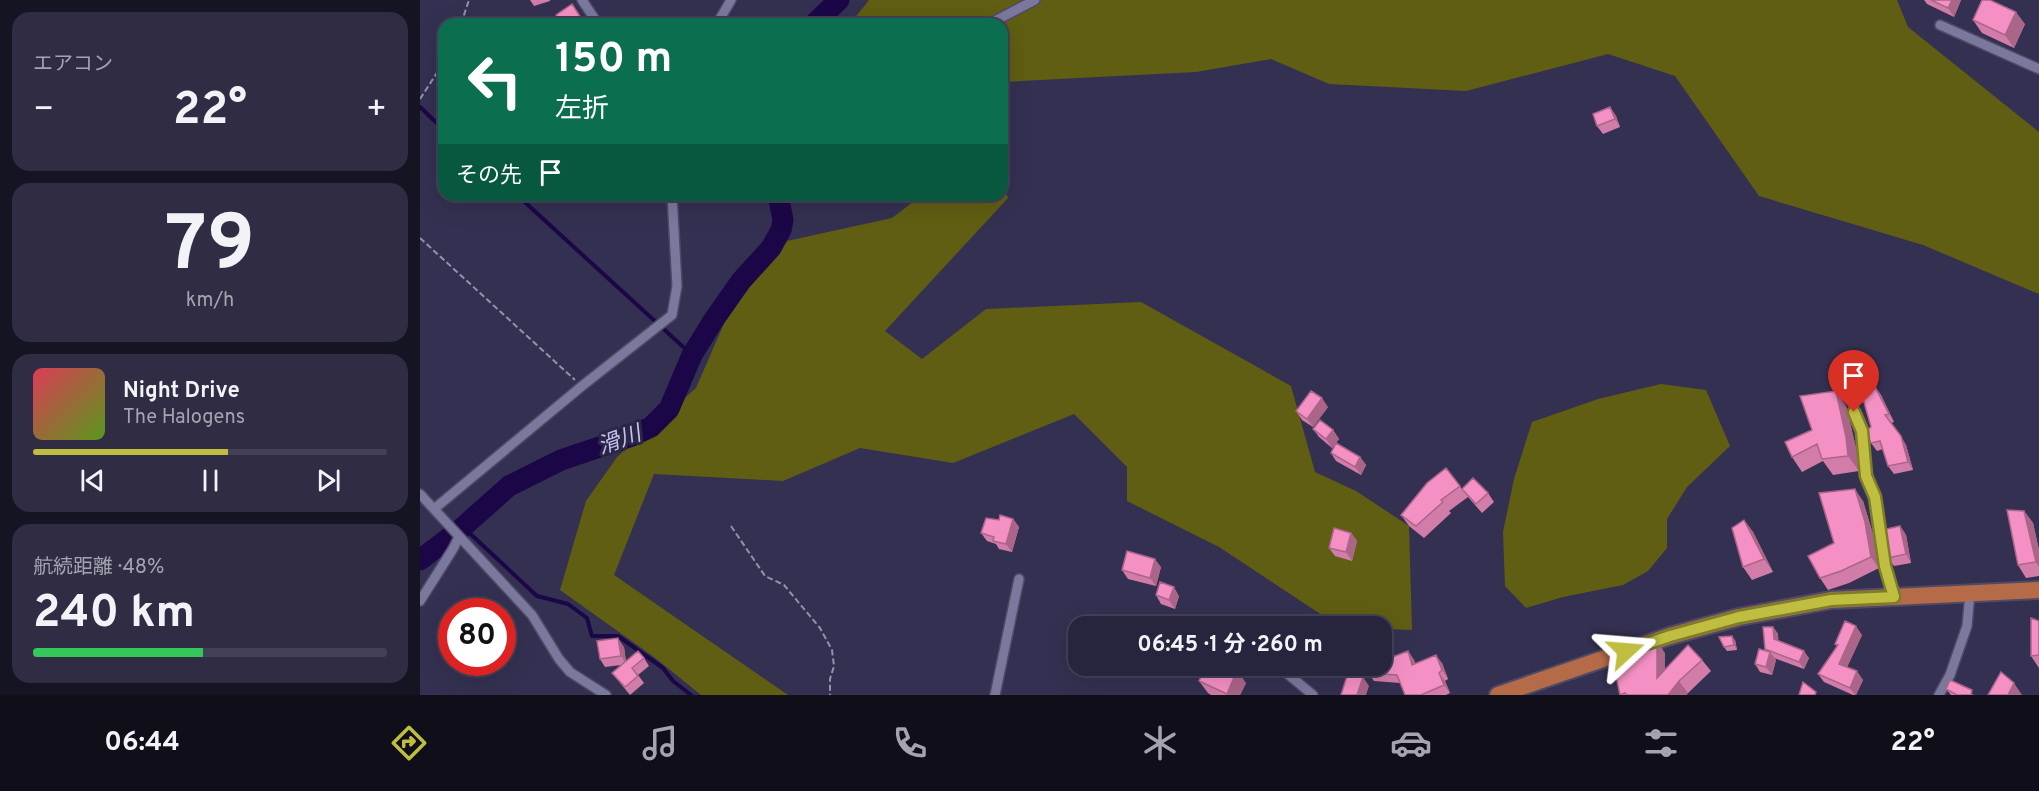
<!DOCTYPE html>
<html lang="ja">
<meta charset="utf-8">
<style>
body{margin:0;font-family:Overpass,"Noto Sans JP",sans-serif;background:#2f2c44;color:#f1f3f6;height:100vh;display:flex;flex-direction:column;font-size:22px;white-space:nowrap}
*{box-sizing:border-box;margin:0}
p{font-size:20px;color:#a4a4b0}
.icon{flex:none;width:33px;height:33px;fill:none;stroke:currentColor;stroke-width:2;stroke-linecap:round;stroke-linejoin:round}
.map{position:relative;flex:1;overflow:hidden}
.details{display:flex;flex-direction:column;gap:12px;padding:12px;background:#151422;width:420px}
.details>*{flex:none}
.guide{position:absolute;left:18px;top:18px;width:570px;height:183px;border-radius:18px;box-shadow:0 6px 24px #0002,0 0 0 2px #434157;background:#0b6e4f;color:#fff;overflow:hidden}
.speed{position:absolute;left:18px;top:598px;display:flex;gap:12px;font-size:30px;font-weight:700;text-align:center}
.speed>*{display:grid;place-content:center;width:78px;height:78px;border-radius:50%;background:#27243d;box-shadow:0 6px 24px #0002,0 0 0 2px #434157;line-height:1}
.speed .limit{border:9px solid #d22;background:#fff;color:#111}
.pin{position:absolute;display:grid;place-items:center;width:51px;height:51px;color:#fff;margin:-62px -26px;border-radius:50% 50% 50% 0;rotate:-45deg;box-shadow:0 0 6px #0007}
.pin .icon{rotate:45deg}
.me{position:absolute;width:66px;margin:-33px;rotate:71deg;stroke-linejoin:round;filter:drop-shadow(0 0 4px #0008)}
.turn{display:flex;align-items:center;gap:21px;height:126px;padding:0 18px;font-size:27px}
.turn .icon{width:78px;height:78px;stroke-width:2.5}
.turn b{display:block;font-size:42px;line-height:51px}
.then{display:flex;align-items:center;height:57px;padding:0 18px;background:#0003;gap:12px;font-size:22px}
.big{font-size:45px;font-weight:700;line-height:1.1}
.details .widget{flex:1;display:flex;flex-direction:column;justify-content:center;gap:9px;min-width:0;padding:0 21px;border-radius:18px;background:#2f2c44}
.details .dial{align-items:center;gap:0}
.dial b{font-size:78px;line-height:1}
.song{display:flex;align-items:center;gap:18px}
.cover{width:72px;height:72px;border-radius:9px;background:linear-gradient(135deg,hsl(350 70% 55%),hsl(90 70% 35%))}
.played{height:6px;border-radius:3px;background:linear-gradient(90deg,#c0be40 55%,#434157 55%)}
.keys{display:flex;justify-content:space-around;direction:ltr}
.heat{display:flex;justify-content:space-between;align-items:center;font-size:33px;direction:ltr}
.charge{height:9px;border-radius:4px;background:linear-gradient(90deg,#34c759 48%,#434157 0)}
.trip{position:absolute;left:648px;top:616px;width:324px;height:60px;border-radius:18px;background:#27243d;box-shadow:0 6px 24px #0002,0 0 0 2px #434157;font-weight:700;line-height:60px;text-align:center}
.menu{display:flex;height:96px;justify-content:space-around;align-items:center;background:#100e18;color:#a4a4b0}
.menu .icon{width:42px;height:42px}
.menu .current{color:#c0be40}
.menu b{font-size:27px;color:#f1f3f6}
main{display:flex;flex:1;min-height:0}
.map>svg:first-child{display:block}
.green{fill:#605e12}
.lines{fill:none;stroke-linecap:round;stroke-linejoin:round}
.stream{stroke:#1b0747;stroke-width:4}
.river{stroke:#1b0747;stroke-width:21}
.minor-casing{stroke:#4e4a65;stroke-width:12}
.trunk-casing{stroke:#4e4a65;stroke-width:20}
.path{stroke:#9491aa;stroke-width:2;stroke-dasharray:6 3;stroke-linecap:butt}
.minor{stroke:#7b789e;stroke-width:9}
.trunk{stroke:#b66b48;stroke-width:16}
.wall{fill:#d27ca9}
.shaded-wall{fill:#ab6589}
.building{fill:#f490c4;stroke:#ab6589;stroke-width:1.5}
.route-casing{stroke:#7d7c2a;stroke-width:15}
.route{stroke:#c0be40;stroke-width:10}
.labels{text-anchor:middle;stroke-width:6;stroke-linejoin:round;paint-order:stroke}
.water-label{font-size:22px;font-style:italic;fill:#c5c2f1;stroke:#2a2645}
</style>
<main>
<section class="details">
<div class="widget"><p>エアコン</p>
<div class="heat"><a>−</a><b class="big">22°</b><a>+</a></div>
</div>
<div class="widget dial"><b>79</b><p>km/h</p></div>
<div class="widget">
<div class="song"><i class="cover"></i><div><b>Night Drive</b><p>The Halogens</p></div></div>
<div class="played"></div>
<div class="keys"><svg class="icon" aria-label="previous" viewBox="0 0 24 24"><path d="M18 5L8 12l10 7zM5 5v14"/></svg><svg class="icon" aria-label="pause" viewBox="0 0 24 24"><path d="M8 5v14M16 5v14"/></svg><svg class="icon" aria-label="next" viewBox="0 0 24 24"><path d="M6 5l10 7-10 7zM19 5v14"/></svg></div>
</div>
<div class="widget"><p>航続距離 · 48%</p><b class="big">240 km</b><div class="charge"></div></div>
</section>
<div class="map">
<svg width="1619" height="695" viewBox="0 0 1619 695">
<rect width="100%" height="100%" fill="#343051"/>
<path class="green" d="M449,0H1477L1488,27L1619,132V294L1503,245L1339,196L1255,76L1188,54L1046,91L909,84L851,59L776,72L582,82V24H430Z
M582,184L588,198L465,331L502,359L566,309L721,302L871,386L895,472L936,491L989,526L992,630L920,627L799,547L707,501V467L654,414L533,463L440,448L363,481L234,474L194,575L368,695H281L234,657L140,590L166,501L197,457L276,388L309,312L367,241L472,218L502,195H582Z
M1241,384L1286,390L1310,446L1267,487L1247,519V548L1228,571L1203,585L1143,597L1106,608L1085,586L1083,532L1094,479L1112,422L1178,399Z"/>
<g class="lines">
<path class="stream" d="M0,107L24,130
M97,195L272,355
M43,527L117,596L148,604L167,618L172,636H198L243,668L253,681L271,695"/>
<path class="river" d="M394,24L419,0
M0,560L43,527L89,486L141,460L212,436L231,427L249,409L272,355L293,321L321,281L351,248L361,230L363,220L358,195"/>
<defs>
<path id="minor" d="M162,0L178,24
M297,24L311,0
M569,24L615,0
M1520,25L1619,69
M1434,412L1442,431L1446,476L1455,497L1465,566L1474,597
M0,494L112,615L139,659L150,672L186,695
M14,509L162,386L252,315L257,286L252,195
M0,601L33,549L39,537
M858,666L893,695
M575,695L599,579
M1519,695L1530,675L1547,626L1550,593"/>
<path id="trunk" d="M1078,695L1250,636L1319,617L1411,600L1619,590"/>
</defs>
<use href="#minor" class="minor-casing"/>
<use href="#trunk" class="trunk-casing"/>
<path class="path" d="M41,24L49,0
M0,99L24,62
M0,238L155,380
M311,526L345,576L364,585L400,628L412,650L414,666L410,679V695"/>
<use href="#minor" class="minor"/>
<use href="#trunk" class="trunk"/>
</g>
<path class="wall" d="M110,0H130V1L114,6Z
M1504,0H1541L1534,17L1507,4Z
M1553,20L1605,24L1594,48L1562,33Z
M1190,107L1196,116L1200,127L1183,134L1177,126Z
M1433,358L1452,389L1455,387L1461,395L1474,422L1471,423L1486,445L1493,470L1474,474L1468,466L1463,449L1457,451L1451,443V427L1442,397L1434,399L1429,390Z
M1426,406L1437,452L1439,471L1413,475L1403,461L1382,472L1372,457L1392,430Z
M908,407L893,427L882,420L876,411Z
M893,429L913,430L919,439L912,448L899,437Z
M911,453L940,457L946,465L941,475L916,461Z
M1026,468L1042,489L1068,493L1074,502L1062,513L1048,497L1029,511L1031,513L1004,538L989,526L981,515Z
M1443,501L1453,534L1459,568L1429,583L1408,590L1400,578L1414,543Z
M1604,511L1613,523L1619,550V576L1606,578L1598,565Z
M593,519L599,527L592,552L579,549L576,544L567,541L561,533L579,520Z
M1324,520L1333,532L1353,572L1332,580L1323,567Z
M1480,526L1486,535L1491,563L1474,566L1465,554Z
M931,533L937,541L932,561L915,556L909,548Z
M741,567L736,586L708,579L702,570Z
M736,595L759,596L755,609L741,604Z
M964,618L969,626L973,641L962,644V627Z
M1619,621V668L1611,656Z
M1353,627L1358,634V641L1389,658L1384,669L1354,658L1356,660L1352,675L1340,672L1335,664L1346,651L1345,649Z
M1442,635L1427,667L1443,680L1436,695H1433L1404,682L1398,674L1417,647L1415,644Z
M1315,640L1317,650L1307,651L1304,647Z
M204,647L206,661L224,658L229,666L218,675L224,683L210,695L192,673L201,665L185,667L180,659Z
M988,651L994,660L995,663H1022L1028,679L1025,681L1030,693L1026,695H985L980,683L954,681L948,673L970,658Z
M1245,653V670L1282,660L1291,671L1266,695H1200Z
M819,666H837L832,676L822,671Z
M779,681L826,683L820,695H791L788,693Z
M1526,689L1555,695H1531Z"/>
<path class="shaded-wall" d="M1532,0H1541L1534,17L1528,8Z
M1596,12L1605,24L1594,48L1585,35Z
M1190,107L1196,116L1200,127L1195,119Z
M1433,358L1439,366L1457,398L1451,390Z
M1455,387L1461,395L1474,422L1469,414Z
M1416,391L1426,406L1437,452L1439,471L1428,456Z
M902,398L908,407L893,427L887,419Z
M913,430L919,439L912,448L906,439Z
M1481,436L1486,445L1493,470L1488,462Z
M940,457L946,465L941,475L935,467Z
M1435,489L1443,501L1453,534L1459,568L1451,557Z
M1604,511L1613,523L1619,550V567L1616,562Z
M593,519L599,527L592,552L586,544Z
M1324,520L1333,532L1353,572L1344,559Z
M1480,526L1486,535L1491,563L1486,554Z
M931,533L937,541L932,561L926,552Z
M735,559L741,567L736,586L730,578Z
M754,587L759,596L755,609L749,600Z
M964,618L969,626L973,641L967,633Z
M1436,626L1442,635L1425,672L1419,664Z
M1353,627L1358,634L1359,647L1354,639Z
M1312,636L1315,640L1317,650L1314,645Z
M198,638L204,647L206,664L201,656Z
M1237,641L1245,653V690L1237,678Z
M988,651L994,660L998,673L992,665Z
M1384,651L1389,658L1384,669L1379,662Z
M1350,652L1356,660L1352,675L1346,667Z
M1016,655L1022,663L1028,679L1022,670Z
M827,666H837L832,676L827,667Z
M817,670L826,683L820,695H808L807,694Z
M1437,671L1443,680L1436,695H1435L1430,688Z
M1019,673L1025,681L1030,693L1024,685Z
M943,677L949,686L946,695H937Z
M1259,681L1268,693L1266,695H1248Z
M1594,683L1602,695H1588Z"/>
<path class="building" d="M1511,0H1532L1528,8Z
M1562,0H1570L1596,12L1585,35L1553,20Z
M152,4L163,21L158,24H142L136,15Z
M1190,107L1195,119L1177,126L1173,114Z
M1433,358L1451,390L1455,387L1469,414L1465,415L1481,436L1488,462L1468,466L1460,441L1451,443L1445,431L1451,427L1440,388L1429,390L1417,360Z
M891,391L902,398L887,419L876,411Z
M1416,391L1426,437L1428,456L1402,459L1397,444L1372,457L1365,442L1392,430L1380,396Z
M900,420L913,430L906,439L893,429Z
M916,443L940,457L935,467L911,453Z
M1026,468L1040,486L1021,500L1023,502L996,526L981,515L1007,483Z
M1053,478L1068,493L1056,504L1042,489Z
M1435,489L1445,522L1451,557L1421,571L1400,578L1388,556L1414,543L1399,493Z
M1587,510L1604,511L1616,562L1598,565Z
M580,515L593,519L586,544L573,541L574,537L561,533L566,518L579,520Z
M1324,520L1344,559L1323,567L1312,528Z
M1480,526L1486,554L1468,558L1467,553L1465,554L1462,530Z
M914,528L931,533L926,552L909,548Z
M707,551L735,559L730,578L702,570Z
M740,582L754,587L749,600L736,595Z
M964,618L967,633L962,634V627H945L944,623Z
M1611,618L1619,621V655L1611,656Z
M1425,621L1436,626L1419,664L1437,671L1430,688L1398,674L1418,645L1415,644Z
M1343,627H1353L1354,639L1384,651L1379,662L1345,649Z
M1312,636L1314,645L1304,647L1299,637Z
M198,638L201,656L180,659L177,641Z
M1237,641V678L1268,645L1282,660L1259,681L1248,695H1207L1205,693L1200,695L1193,662Z
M1339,649L1350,652L1346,667L1335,664Z
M218,651L224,658L212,668L218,676L205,687L192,673Z
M988,651L992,665L1016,655L1022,670L1019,673L1024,685L1001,695H985L977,675L948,673L949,666H962V658H970Z
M786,666H808L817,670L807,694L779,681Z
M1581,672L1594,683L1588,695H1568Z
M928,673L943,677L937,695H921Z
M1530,680L1552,690L1551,695H1537L1526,689Z
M1383,682L1396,692L1395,695H1379Z"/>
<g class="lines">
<defs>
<path id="route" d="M1206,651L1250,636L1319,617L1411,600L1474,597L1465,566L1455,497L1446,476L1442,431L1434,412"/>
</defs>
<use href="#route" class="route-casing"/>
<use href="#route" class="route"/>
</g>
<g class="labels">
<g class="water-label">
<text transform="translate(199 439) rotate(-20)" y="8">滑川</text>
</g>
</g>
</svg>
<div class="speed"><div class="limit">80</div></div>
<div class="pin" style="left:1434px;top:412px;background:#d93025"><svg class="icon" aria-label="arrive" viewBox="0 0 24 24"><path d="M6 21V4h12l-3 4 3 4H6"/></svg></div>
<svg class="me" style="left:1206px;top:651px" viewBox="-20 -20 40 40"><path d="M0-17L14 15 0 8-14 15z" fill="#c0be40" stroke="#fff" stroke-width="4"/></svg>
<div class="trip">06:45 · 1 分 · 260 m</div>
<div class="guide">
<div class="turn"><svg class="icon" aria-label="left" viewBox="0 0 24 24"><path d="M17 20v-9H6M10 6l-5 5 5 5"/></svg><div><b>150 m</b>左折</div></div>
<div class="then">その先<svg class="icon" aria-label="arrive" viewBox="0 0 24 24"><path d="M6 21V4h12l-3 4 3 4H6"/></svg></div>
</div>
</div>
</main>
<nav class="menu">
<b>06:44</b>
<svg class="icon current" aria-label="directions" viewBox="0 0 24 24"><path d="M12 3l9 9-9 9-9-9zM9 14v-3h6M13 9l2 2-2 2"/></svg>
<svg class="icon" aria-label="music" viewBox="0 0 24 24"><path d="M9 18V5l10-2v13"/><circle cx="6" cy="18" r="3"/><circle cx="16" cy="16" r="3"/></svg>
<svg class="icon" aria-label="phone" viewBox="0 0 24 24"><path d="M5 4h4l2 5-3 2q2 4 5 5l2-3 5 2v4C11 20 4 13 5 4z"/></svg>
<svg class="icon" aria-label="climate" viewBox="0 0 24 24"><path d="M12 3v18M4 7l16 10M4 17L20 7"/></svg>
<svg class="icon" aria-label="car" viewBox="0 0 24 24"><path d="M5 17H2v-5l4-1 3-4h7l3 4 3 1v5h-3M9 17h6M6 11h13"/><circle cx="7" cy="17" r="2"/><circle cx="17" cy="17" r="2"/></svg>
<svg class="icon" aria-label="filters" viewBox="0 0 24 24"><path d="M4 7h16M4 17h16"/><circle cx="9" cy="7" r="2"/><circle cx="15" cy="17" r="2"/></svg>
<b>22°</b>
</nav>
